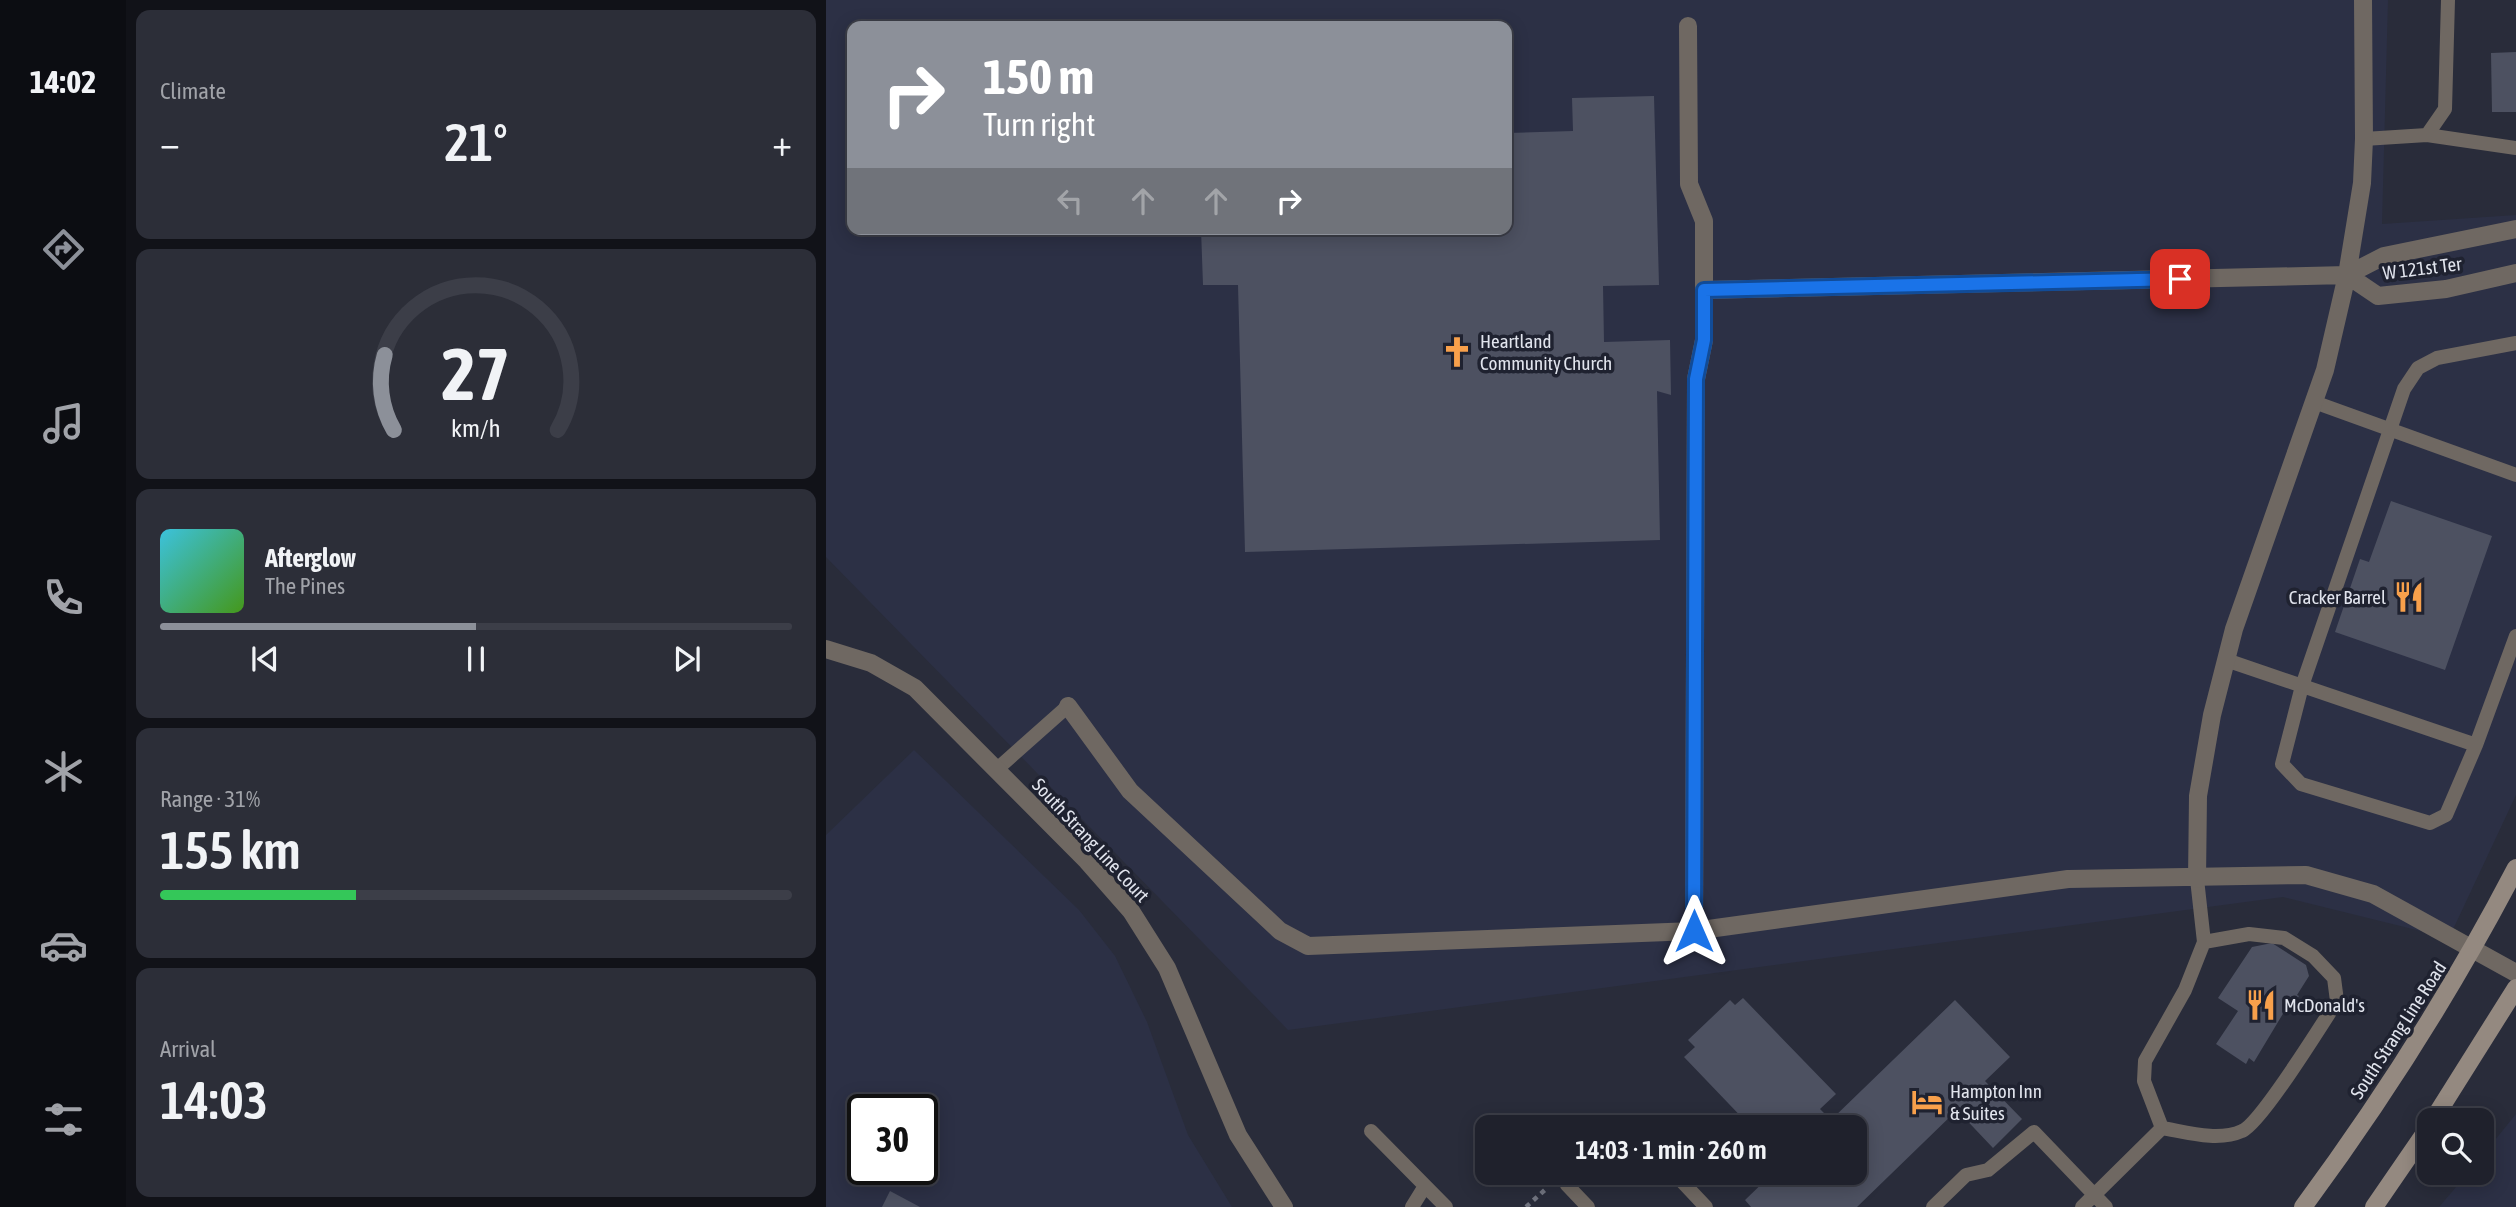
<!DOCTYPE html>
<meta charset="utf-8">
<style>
body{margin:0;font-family:"Asap Condensed",sans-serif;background:#2c2e38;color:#f1f3f6;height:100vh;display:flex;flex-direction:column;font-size:26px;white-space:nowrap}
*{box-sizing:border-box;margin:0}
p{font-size:23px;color:#a1a3a9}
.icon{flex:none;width:38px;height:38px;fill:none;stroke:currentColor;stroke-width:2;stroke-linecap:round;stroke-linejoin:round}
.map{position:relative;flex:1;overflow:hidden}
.panel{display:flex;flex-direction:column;gap:10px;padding:10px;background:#111218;width:700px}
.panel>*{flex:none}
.banner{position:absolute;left:21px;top:21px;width:665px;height:214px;border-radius:14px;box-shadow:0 4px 18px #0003,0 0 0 2px #3c3e48;background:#8c9099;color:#fff;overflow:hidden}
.tools{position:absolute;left:1591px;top:1108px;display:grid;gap:14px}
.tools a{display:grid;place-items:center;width:77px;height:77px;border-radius:14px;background:#1f212c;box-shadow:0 4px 18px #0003,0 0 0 2px #3c3e48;font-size:35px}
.speed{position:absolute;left:21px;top:1094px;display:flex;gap:14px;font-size:35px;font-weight:700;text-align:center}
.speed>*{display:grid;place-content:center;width:91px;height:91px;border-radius:50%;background:#1f212c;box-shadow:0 4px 18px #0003,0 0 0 2px #3c3e48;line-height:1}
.speed .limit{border:4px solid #111;border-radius:10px;background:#fff;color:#111}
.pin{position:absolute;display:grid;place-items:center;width:60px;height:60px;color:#fff;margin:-30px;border-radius:14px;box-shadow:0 4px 10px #0006}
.me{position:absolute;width:77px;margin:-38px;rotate:0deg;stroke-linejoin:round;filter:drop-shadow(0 0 5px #0008)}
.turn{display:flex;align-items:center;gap:24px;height:147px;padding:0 21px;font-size:32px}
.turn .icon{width:91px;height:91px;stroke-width:2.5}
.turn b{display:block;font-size:49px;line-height:60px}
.lanes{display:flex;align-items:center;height:66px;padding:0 21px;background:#0003;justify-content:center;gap:35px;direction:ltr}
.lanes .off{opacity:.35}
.big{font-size:52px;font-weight:600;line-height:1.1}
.panel .card{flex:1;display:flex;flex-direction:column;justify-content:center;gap:10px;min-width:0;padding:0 24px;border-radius:14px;background:#2c2e38}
.panel .dial{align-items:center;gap:0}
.dial svg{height:182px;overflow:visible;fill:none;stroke:#3c3e48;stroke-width:7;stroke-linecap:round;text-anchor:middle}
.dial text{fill:#f1f3f6;stroke:none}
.song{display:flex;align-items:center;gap:21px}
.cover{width:84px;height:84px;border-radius:10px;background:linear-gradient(135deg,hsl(190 70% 55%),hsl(100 70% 35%))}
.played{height:7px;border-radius:4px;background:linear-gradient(90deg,#8c9099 50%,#3c3e48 50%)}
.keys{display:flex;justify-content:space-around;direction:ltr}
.heat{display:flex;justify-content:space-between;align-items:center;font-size:38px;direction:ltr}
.charge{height:10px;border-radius:5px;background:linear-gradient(90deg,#34c759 31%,#3c3e48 0)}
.trip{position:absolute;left:649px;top:1115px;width:392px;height:70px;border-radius:14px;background:#1f212c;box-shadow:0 4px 18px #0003,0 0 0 2px #3c3e48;font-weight:600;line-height:70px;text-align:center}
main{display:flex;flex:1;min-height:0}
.tab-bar{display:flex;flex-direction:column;width:126px;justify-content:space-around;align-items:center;background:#0c0d12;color:#a1a3a9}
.tab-bar .icon{width:49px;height:49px}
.tab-bar .current{color:#8c9099}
.tab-bar b{font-size:32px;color:#f1f3f6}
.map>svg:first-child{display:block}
.built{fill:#2c3045;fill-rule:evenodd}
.building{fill:#4d5161}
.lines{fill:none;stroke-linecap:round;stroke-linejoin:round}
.path{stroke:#727581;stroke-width:4.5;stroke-dasharray:5 5;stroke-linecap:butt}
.lane{stroke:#6f6862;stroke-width:14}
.street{stroke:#6f6862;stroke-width:18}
.secondary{stroke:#948980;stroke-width:18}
.route-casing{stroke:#114b97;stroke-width:18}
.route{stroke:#1a73e8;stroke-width:12}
.labels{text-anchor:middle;stroke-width:7;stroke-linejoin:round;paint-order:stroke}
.street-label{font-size:19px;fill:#e1e4ed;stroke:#1f2230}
.poi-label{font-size:19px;fill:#e1e4ed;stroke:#1f2230;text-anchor:start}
</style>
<main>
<nav class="tab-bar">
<b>14:02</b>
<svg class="icon current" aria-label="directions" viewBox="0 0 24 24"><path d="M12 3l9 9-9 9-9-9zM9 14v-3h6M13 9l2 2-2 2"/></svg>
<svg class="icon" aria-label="music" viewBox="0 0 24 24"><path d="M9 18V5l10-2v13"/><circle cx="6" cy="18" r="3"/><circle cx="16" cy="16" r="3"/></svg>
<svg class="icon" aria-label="phone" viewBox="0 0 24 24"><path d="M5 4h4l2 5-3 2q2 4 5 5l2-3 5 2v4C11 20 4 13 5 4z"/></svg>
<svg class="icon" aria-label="climate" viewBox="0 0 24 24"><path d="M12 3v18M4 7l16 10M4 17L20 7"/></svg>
<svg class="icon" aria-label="car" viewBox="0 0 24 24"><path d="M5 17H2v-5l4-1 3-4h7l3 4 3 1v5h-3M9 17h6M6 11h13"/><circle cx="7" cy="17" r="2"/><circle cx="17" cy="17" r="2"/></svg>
<svg class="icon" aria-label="filters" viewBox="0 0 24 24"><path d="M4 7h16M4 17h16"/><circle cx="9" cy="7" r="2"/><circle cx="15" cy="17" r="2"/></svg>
</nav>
<section class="panel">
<div class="card"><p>Climate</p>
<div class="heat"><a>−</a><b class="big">21°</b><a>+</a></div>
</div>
<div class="card dial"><svg viewBox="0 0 100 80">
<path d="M14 69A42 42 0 1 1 86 69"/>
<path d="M14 69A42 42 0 0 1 10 36" stroke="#8c9099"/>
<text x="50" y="56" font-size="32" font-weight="700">27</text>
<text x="50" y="72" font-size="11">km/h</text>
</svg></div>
<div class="card">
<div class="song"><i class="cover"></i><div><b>Afterglow</b><p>The Pines</p></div></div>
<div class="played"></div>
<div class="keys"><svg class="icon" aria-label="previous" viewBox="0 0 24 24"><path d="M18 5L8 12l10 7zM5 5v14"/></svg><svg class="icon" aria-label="pause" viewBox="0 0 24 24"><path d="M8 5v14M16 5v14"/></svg><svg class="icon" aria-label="next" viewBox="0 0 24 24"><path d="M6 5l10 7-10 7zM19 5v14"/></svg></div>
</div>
<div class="card"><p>Range · 31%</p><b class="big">155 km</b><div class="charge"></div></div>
<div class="card"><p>Arrival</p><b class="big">14:03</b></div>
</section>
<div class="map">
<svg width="1690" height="1207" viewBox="0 0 1690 1207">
<rect width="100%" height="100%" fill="#292c3a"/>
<path class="built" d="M0,0H1562L1556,224L1690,215V795L1623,938L1457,897L462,1030L0,557ZM26,26H681V229H26Z
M88,750L253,910L289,956L321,1022L362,1135L406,1207H0V835ZM37,1110H96V1169H37Z
M1690,1114V1207H1613L1642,1173L1656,1172V1156Z"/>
<path class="building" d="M1690,52V112H1666L1665,53Z
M828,96L833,285L777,286L778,342L844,340L845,395L831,391L834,540L419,552L412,285H377L375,229H681V133L747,131L746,98Z
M1565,501L1666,536L1619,670L1509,632L1534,559L1543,562Z
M1446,943L1480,965L1483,976L1471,995L1473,996L1461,1014L1458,1012L1428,1062L1423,1058L1420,1064L1390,1044L1412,1011L1392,998L1426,947Z
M917,998L1010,1094L994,1109L1005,1120L1129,1000L1184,1057L1159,1081L1196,1119L1167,1148L1131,1110L1031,1207H925L919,1200L948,1172H1029V1127H925L858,1057L869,1047L862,1040L904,1000L909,1005Z
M64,1191L94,1207H56Z"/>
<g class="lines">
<path class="path" d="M700,1207L721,1188"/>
<path class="lane" d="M1601,135L1619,109L1622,0
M1538,139L1601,135L1690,148
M1690,343L1611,358L1592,368L1578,389L1476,686L1456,764L1475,784L1604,823L1620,815L1650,745L1690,636
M1488,402L1690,475
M1400,660L1650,745
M170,770L242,706
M801,1127H803
M1336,1128C1360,1132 1392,1142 1416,1131C1435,1123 1496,1024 1511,1001L1508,978L1487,956L1458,938L1423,934L1378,942
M1336,1128L1318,1081L1319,1061L1359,990L1378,942L1371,879
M545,1131L620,1207
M754,1172L741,1185L762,1207
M847,1172L880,1207
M586,1207L599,1186
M1107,1207L1140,1175L1162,1170L1208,1132L1280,1207
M1256,1207L1336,1128"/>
<path class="street" d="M862,26L863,184L878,221V340L870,379L868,931
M1521,275L1552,296L1620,289L1690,273
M878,290L1521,275L1558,256L1690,229
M0,649L45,663L89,688L261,861L305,911L341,968L412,1135L458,1207
M242,706L304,791L454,931L482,946L868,931L1242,879L1480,875L1547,894L1690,973
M1371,879L1372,796L1386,715L1408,629L1499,370L1521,275L1536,183L1538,139L1537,0"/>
<path class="secondary" d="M1607,1120L1690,988
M1477,1207C1557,1099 1628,987 1690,868
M1548,1207L1603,1127"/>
</g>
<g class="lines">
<defs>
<path id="route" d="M868,931L870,379L878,340V290L1354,279"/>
</defs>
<use href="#route" class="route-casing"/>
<use href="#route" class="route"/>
</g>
<defs>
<symbol id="church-bare" viewBox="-9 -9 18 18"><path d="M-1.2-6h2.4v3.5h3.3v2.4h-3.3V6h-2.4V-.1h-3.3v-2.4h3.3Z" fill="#f8a04b" stroke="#1f2230" stroke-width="2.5" paint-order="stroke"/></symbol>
<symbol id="restaurant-bare" viewBox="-9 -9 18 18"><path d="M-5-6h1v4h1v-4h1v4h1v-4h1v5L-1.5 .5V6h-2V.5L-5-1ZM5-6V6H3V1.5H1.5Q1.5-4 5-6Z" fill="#f8a04b" stroke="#1f2230" stroke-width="2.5" paint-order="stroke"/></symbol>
<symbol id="hotel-bare" viewBox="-9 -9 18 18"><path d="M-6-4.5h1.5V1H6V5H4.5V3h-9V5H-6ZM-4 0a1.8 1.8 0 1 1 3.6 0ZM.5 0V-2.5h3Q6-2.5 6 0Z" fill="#f8a04b" stroke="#1f2230" stroke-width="2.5" paint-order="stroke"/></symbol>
</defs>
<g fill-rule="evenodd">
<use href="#church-bare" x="609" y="330" width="44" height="44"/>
<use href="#restaurant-bare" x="1561" y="575" width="44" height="44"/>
<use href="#restaurant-bare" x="1413" y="983" width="44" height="44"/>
<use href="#hotel-bare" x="1079" y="1080" width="44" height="44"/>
</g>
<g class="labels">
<g class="street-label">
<text transform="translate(1596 268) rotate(-7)" y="7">W 121st Ter</text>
<text transform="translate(265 840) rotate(47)" y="7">South Strang Line Court</text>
<text transform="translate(1572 1030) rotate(-57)" y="7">South Strang Line Road</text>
</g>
<g class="poi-label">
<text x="654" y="348">Heartland<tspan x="654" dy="22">Community Church</tspan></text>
<text x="1560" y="604" text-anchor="end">Cracker Barrel</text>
<text x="1458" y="1012">McDonald's</text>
<text x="1124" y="1098">Hampton Inn<tspan x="1124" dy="22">&amp; Suites</tspan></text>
</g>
</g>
</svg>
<div class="tools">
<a><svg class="icon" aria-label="search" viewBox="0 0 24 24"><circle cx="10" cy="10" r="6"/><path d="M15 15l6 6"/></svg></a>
</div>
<div class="speed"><div class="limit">30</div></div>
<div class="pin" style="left:1354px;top:279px;background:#d93025"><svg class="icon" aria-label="arrive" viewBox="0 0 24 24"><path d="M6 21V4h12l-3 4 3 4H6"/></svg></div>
<svg class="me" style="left:868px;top:931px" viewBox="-20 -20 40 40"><path d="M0-17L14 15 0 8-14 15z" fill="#1a73e8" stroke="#fff" stroke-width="4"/></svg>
<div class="trip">14:03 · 1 min · 260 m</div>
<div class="banner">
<div class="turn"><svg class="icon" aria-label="right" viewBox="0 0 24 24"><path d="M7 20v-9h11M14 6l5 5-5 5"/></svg><div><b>150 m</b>Turn right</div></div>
<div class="lanes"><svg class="icon off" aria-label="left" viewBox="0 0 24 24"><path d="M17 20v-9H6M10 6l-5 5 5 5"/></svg><svg class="icon off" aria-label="ahead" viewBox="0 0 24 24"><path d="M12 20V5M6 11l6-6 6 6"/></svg><svg class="icon off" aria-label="ahead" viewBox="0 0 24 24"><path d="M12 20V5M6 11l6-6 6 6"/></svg><svg class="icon" aria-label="right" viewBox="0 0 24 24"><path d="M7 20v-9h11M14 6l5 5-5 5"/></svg></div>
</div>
</div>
</main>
